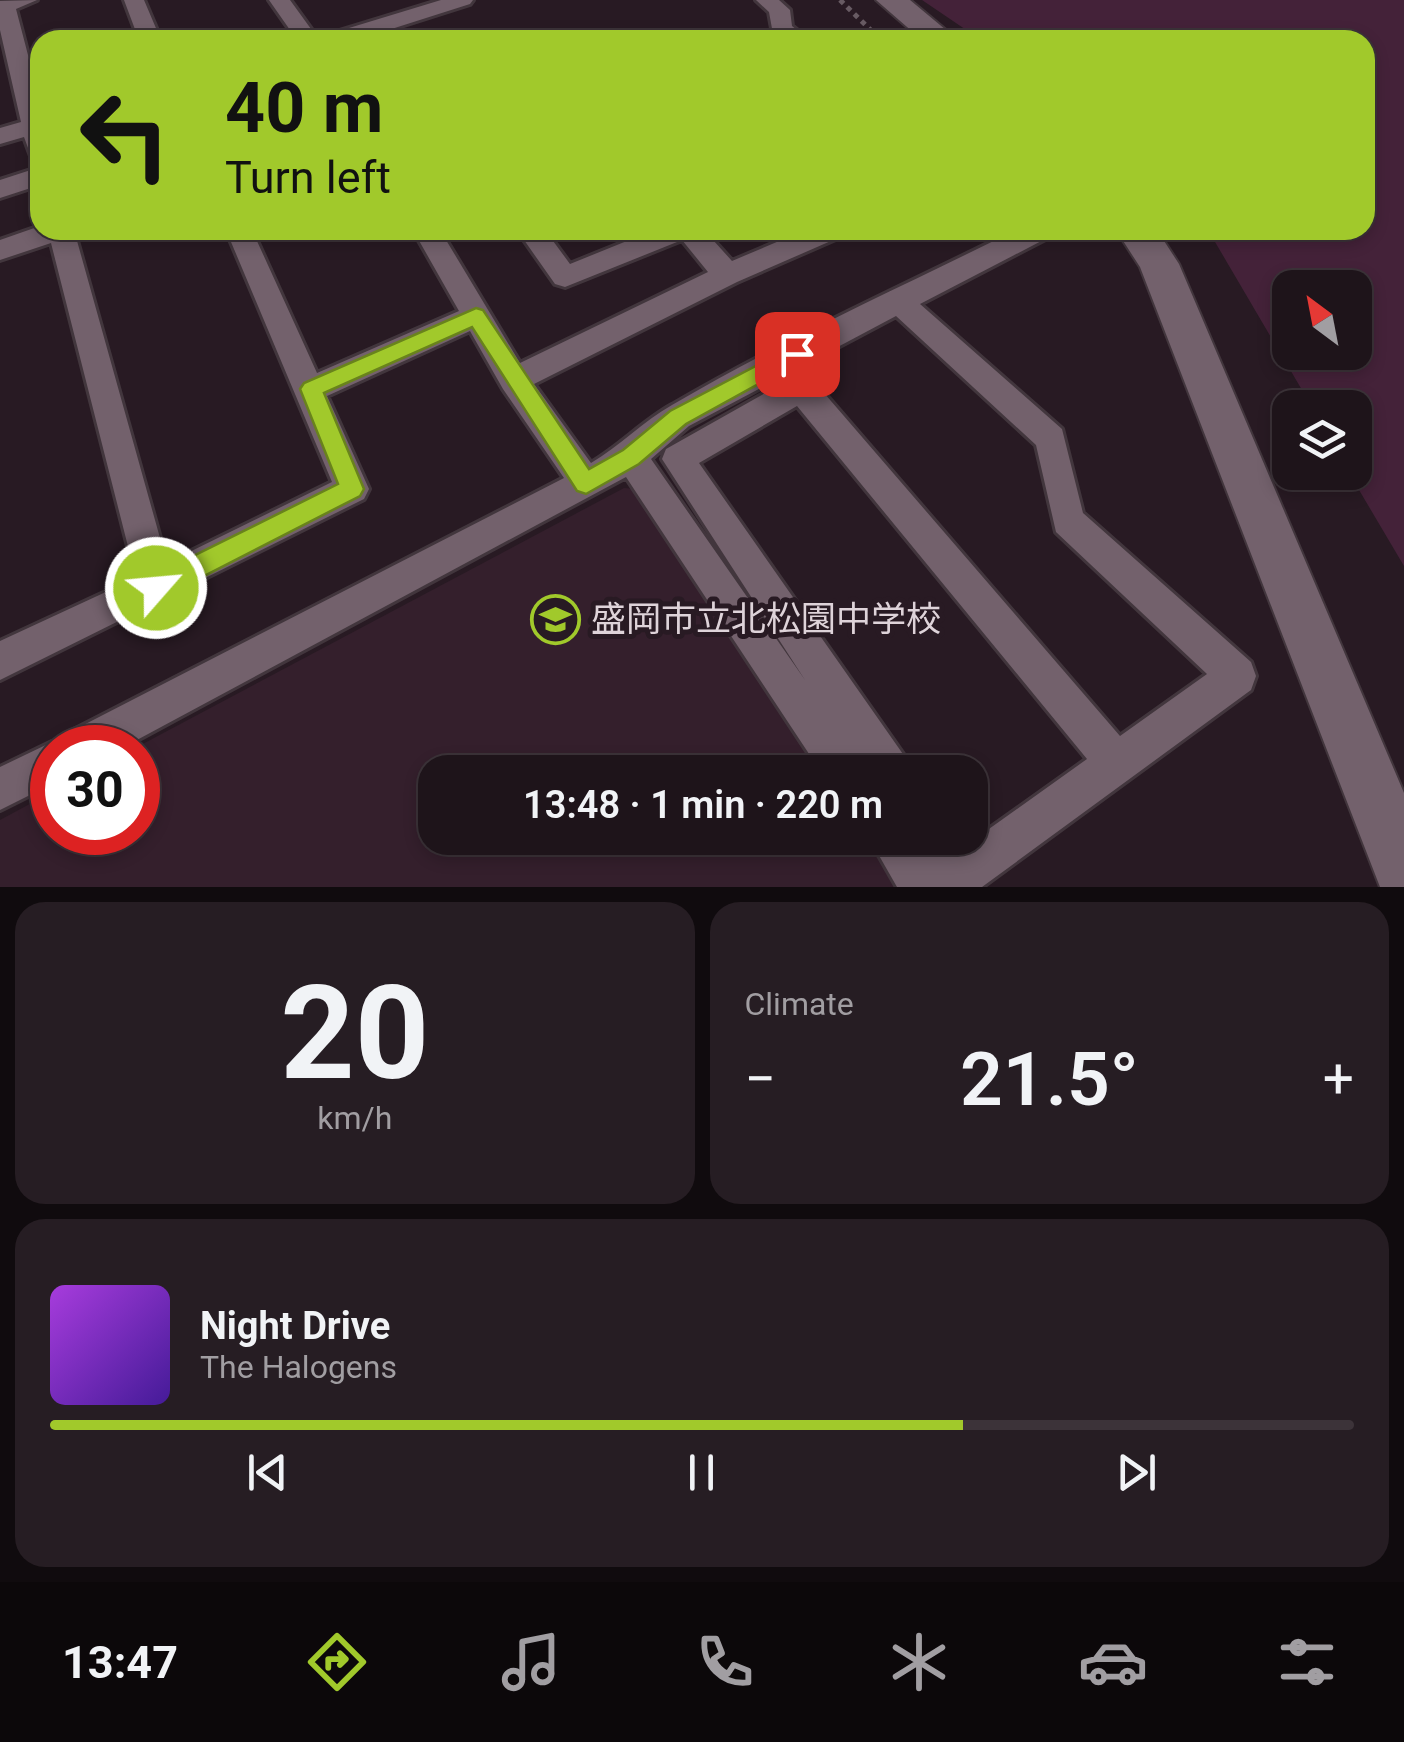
<!DOCTYPE html>
<meta charset="utf-8">
<style>
body{margin:0;font-family:Roboto,"Noto Sans JP",sans-serif;background:#261d23;color:#f1f3f6;height:100vh;display:flex;flex-direction:column;font-size:38px;white-space:nowrap}
*{box-sizing:border-box;margin:0}
p{font-size:32px;color:#a19ea2}
.icon{flex:none;width:55px;height:55px;fill:none;stroke:currentColor;stroke-width:2;stroke-linecap:round;stroke-linejoin:round}
.map{position:relative;height:887px;overflow:hidden}
.details{display:flex;flex-direction:column;gap:15px;padding:15px;background:#100b0e;flex:1}
.details>*{flex:none}
.hud{position:absolute;left:30px;top:30px;width:1345px;height:210px;border-radius:30px;box-shadow:0 5px 15px #0003,0 0 0 2px #3c3339;background:#a1c92b;color:#111;overflow:hidden}
.needle{width:65px;rotate:328deg}
.fabs{position:absolute;left:1272px;top:270px;display:grid;gap:20px}
.fabs a{display:grid;place-items:center;width:100px;height:100px;border-radius:20px;background:#1e141a;box-shadow:0 5px 15px #0003,0 0 0 2px #3c3339;font-size:50px}
.speed{position:absolute;left:30px;top:725px;display:flex;gap:20px;font-size:50px;font-weight:700;text-align:center}
.speed>*{display:grid;place-content:center;width:130px;height:130px;border-radius:50%;background:#1e141a;box-shadow:0 5px 15px #0003,0 0 0 2px #3c3339;line-height:1}
.speed .limit{border:15px solid #d22;background:#fff;color:#111}
.pin{position:absolute;display:grid;place-items:center;width:85px;height:85px;color:#fff;margin:-42px;border-radius:20px;box-shadow:0 5px 15px #0006}
.me{position:absolute;width:110px;margin:-55px;rotate:63deg;stroke-linejoin:round;filter:drop-shadow(0 0 8px #0008)}
.turn{display:flex;align-items:center;gap:35px;height:210px;padding:0 30px;font-size:45px}
.turn .icon{width:130px;height:130px;stroke-width:2.5}
.turn b{display:block;font-size:70px;line-height:85px}
.big{font-size:75px;font-weight:600;line-height:1.1}
.details .widget{flex:1;display:flex;flex-direction:column;justify-content:center;gap:15px;min-width:0;padding:0 35px;border-radius:30px;background:#261d23}
.details .dial{align-items:center;gap:0}
.dial b{font-size:130px;line-height:1}
.song{display:flex;align-items:center;gap:30px}
.cover{width:120px;height:120px;border-radius:15px;background:linear-gradient(135deg,hsl(280 70% 55%),hsl(260 70% 35%))}
.played{height:10px;border-radius:5px;background:linear-gradient(90deg,#a1c92b 70%,#3c3339 70%)}
.keys{display:flex;justify-content:space-around;direction:ltr}
.heat{display:flex;justify-content:space-between;align-items:center;font-size:55px;direction:ltr}
.details .tiles{flex:1;display:grid;gap:15px;grid-template-columns:1fr 1fr}
.widget:last-child{grid-column:span 2}
.trip{position:absolute;left:418px;top:755px;width:570px;height:100px;border-radius:30px;background:#1e141a;box-shadow:0 5px 15px #0003,0 0 0 2px #3c3339;font-weight:600;line-height:100px;text-align:center}
.menu{display:flex;height:160px;justify-content:space-around;align-items:center;background:#0c080a;color:#a19ea2}
.menu .icon{width:70px;height:70px}
.menu .selected{color:#a1c92b}
.menu b{font-size:45px;color:#f1f3f6}
.map>svg:first-child{display:block}
.built{fill:#341f2c}
.green{fill:#442239;fill-rule:evenodd}
.lines{fill:none;stroke-linecap:round;stroke-linejoin:round}
.street-casing{stroke:#42363d;stroke-width:6}
.secondary-casing{stroke:#42363d;stroke-width:4}
.path{stroke:#685b63;stroke-width:5;stroke-dasharray:5 5;stroke-linecap:butt}
.street{fill:#73616c;fill-rule:evenodd}
.secondary{fill:#73616c;fill-rule:evenodd}
.route{fill:#a1c92b;stroke:#69831c;stroke-width:2.5}
.labels{text-anchor:middle;stroke-width:10;stroke-linejoin:round;paint-order:stroke}
.poi-label{font-size:35px;fill:#ded3d9;stroke:#281a23;text-anchor:start}
</style>
<div class="map">
<svg width="1404" height="887" viewBox="0 0 1404 887">
<rect width="100%" height="100%" fill="#281a23"/>
<path class="built" d="M624,488L648,490L837,772H435V838H880L913,887H0V820L52,792V832H138L137,747Z"/>
<path class="green" d="M922,0H1404V566L1349,473L1355,472V408L1312,407L1208,230H1365V40H981ZM1290,288H1355V352H1290Z"/>
<g class="lines">
<defs>
<path id="street" d="M37,0L16,9L40,101V158L31,156L24,137L0,144V128L21,122L0,30V1Z
M124,0H144L161,40H139Z
M269,0H290L319,40H297Z
M441,0H473L470,4L357,40H323L326,35Z
M756,0H779L790,10L792,26L809,40H783L773,34L769,12Z
M40,167V185L0,198V180Z
M40,226V230H74L167,563L332,482L226,230H252L317,373L459,311L413,230H440L520,363L708,272L682,240L565,287L555,284L517,230H545L570,264L654,230H704L732,261L805,230H843L840,237L737,282L534,384L591,463C620,446 643,421 672,405C783,340 901,287 1016,230H1052L1049,237L920,304L1062,429L1083,513L1251,662L1256,676L1251,690L982,887H897L869,838H959L965,846L1087,759L797,406L699,463L905,757L910,772H821L626,477L122,748H52V784L0,810V767L52,742L61,745L66,734L564,478L503,389L470,331L327,396L369,489L364,499L0,680V641L136,578L51,243L0,260V240ZM896,316L1036,445L1056,532L1207,674L1120,736L812,379L801,375L790,379L666,449L662,459L805,680L651,459L689,426Z"/>
<path id="secondary" d="M876,0H910L958,40H922Z
M1116,230H1157L1179,264L1404,793V887H1380L1140,267Z"/>
</defs>
<use href="#street" class="street-casing"/>
<use href="#secondary" class="secondary-casing"/>
<path class="path" d="M840,0L881,40"/>
<use href="#street" class="street"/>
<use href="#secondary" class="secondary"/>
</g>
<path class="route" d="M476,308L483,310L589,469L623,450L670,411L790,348L797,345L808,354L804,359L686,424L639,464L586,494L577,491L472,327L324,393L364,489L360,496L165,596L156,599L147,596L143,588L147,579L338,484L300,389L304,383Z"/>
<defs>
<symbol id="school-ring" viewBox="-11 -11 22 22"><circle r="9.5" fill="#281a23" stroke="#a1c92b" stroke-width="1.5"/><path d="M0-5L7-2L0 1L-7-2ZM-4 1L0 2.5L4 1V4Q0 6-4 4Z" fill="#a1c92b"/></symbol>
</defs>
<g fill-rule="evenodd">
<use href="#school-ring" x="528" y="592" width="55" height="55"/>
</g>
<g class="labels">
<g class="poi-label">
<text x="591" y="631">盛岡市立北松園中学校</text>
</g>
</g>
</svg>
<div class="fabs">
<a><svg class="needle" viewBox="-14 -14 28 28"><path d="M0-13l5 13h-10z" fill="#e53935"/><path d="M0 13l5-13h-10z" fill="#a19ea2"/></svg></a>
<a><svg class="icon" aria-label="layers" viewBox="0 0 24 24"><path d="M12 4l9 5-9 5-9-5zM3 14l9 5 9-5"/></svg></a>
</div>
<div class="speed"><div class="limit">30</div></div>
<div class="pin" style="left:797px;top:354px;background:#d93025"><svg class="icon" aria-label="arrive" viewBox="0 0 24 24"><path d="M6 21V4h12l-3 4 3 4H6"/></svg></div>
<svg class="me" style="left:156px;top:588px" viewBox="-20 -20 40 40"><circle r="17" fill="#a1c92b" stroke="#fff" stroke-width="3"/><path d="M0-11L8 9 0 5-8 9z" fill="#fff"/></svg>
<div class="trip">13:48 · 1 min · 220 m</div>
<div class="hud">
<div class="turn"><svg class="icon" aria-label="left" viewBox="0 0 24 24"><path d="M17 20v-9H6M10 6l-5 5 5 5"/></svg><div><b>40 m</b>Turn left</div></div>
</div>
</div>
<section class="details">
<div class="tiles">
<div class="widget dial"><b>20</b><p>km/h</p></div>
<div class="widget"><p>Climate</p>
<div class="heat"><a>−</a><b class="big">21.5°</b><a>+</a></div>
</div>
<div class="widget">
<div class="song"><i class="cover"></i><div><b>Night Drive</b><p>The Halogens</p></div></div>
<div class="played"></div>
<div class="keys"><svg class="icon" aria-label="previous" viewBox="0 0 24 24"><path d="M18 5L8 12l10 7zM5 5v14"/></svg><svg class="icon" aria-label="pause" viewBox="0 0 24 24"><path d="M8 5v14M16 5v14"/></svg><svg class="icon" aria-label="next" viewBox="0 0 24 24"><path d="M6 5l10 7-10 7zM19 5v14"/></svg></div>
</div>
</div>
</section>
<nav class="menu">
<b>13:47</b>
<svg class="icon selected" aria-label="directions" viewBox="0 0 24 24"><path d="M12 3l9 9-9 9-9-9zM9 14v-3h6M13 9l2 2-2 2"/></svg>
<svg class="icon" aria-label="music" viewBox="0 0 24 24"><path d="M9 18V5l10-2v13"/><circle cx="6" cy="18" r="3"/><circle cx="16" cy="16" r="3"/></svg>
<svg class="icon" aria-label="phone" viewBox="0 0 24 24"><path d="M5 4h4l2 5-3 2q2 4 5 5l2-3 5 2v4C11 20 4 13 5 4z"/></svg>
<svg class="icon" aria-label="climate" viewBox="0 0 24 24"><path d="M12 3v18M4 7l16 10M4 17L20 7"/></svg>
<svg class="icon" aria-label="car" viewBox="0 0 24 24"><path d="M5 17H2v-5l4-1 3-4h7l3 4 3 1v5h-3M9 17h6M6 11h13"/><circle cx="7" cy="17" r="2"/><circle cx="17" cy="17" r="2"/></svg>
<svg class="icon" aria-label="filters" viewBox="0 0 24 24"><path d="M4 7h16M4 17h16"/><circle cx="9" cy="7" r="2"/><circle cx="15" cy="17" r="2"/></svg>
</nav>
